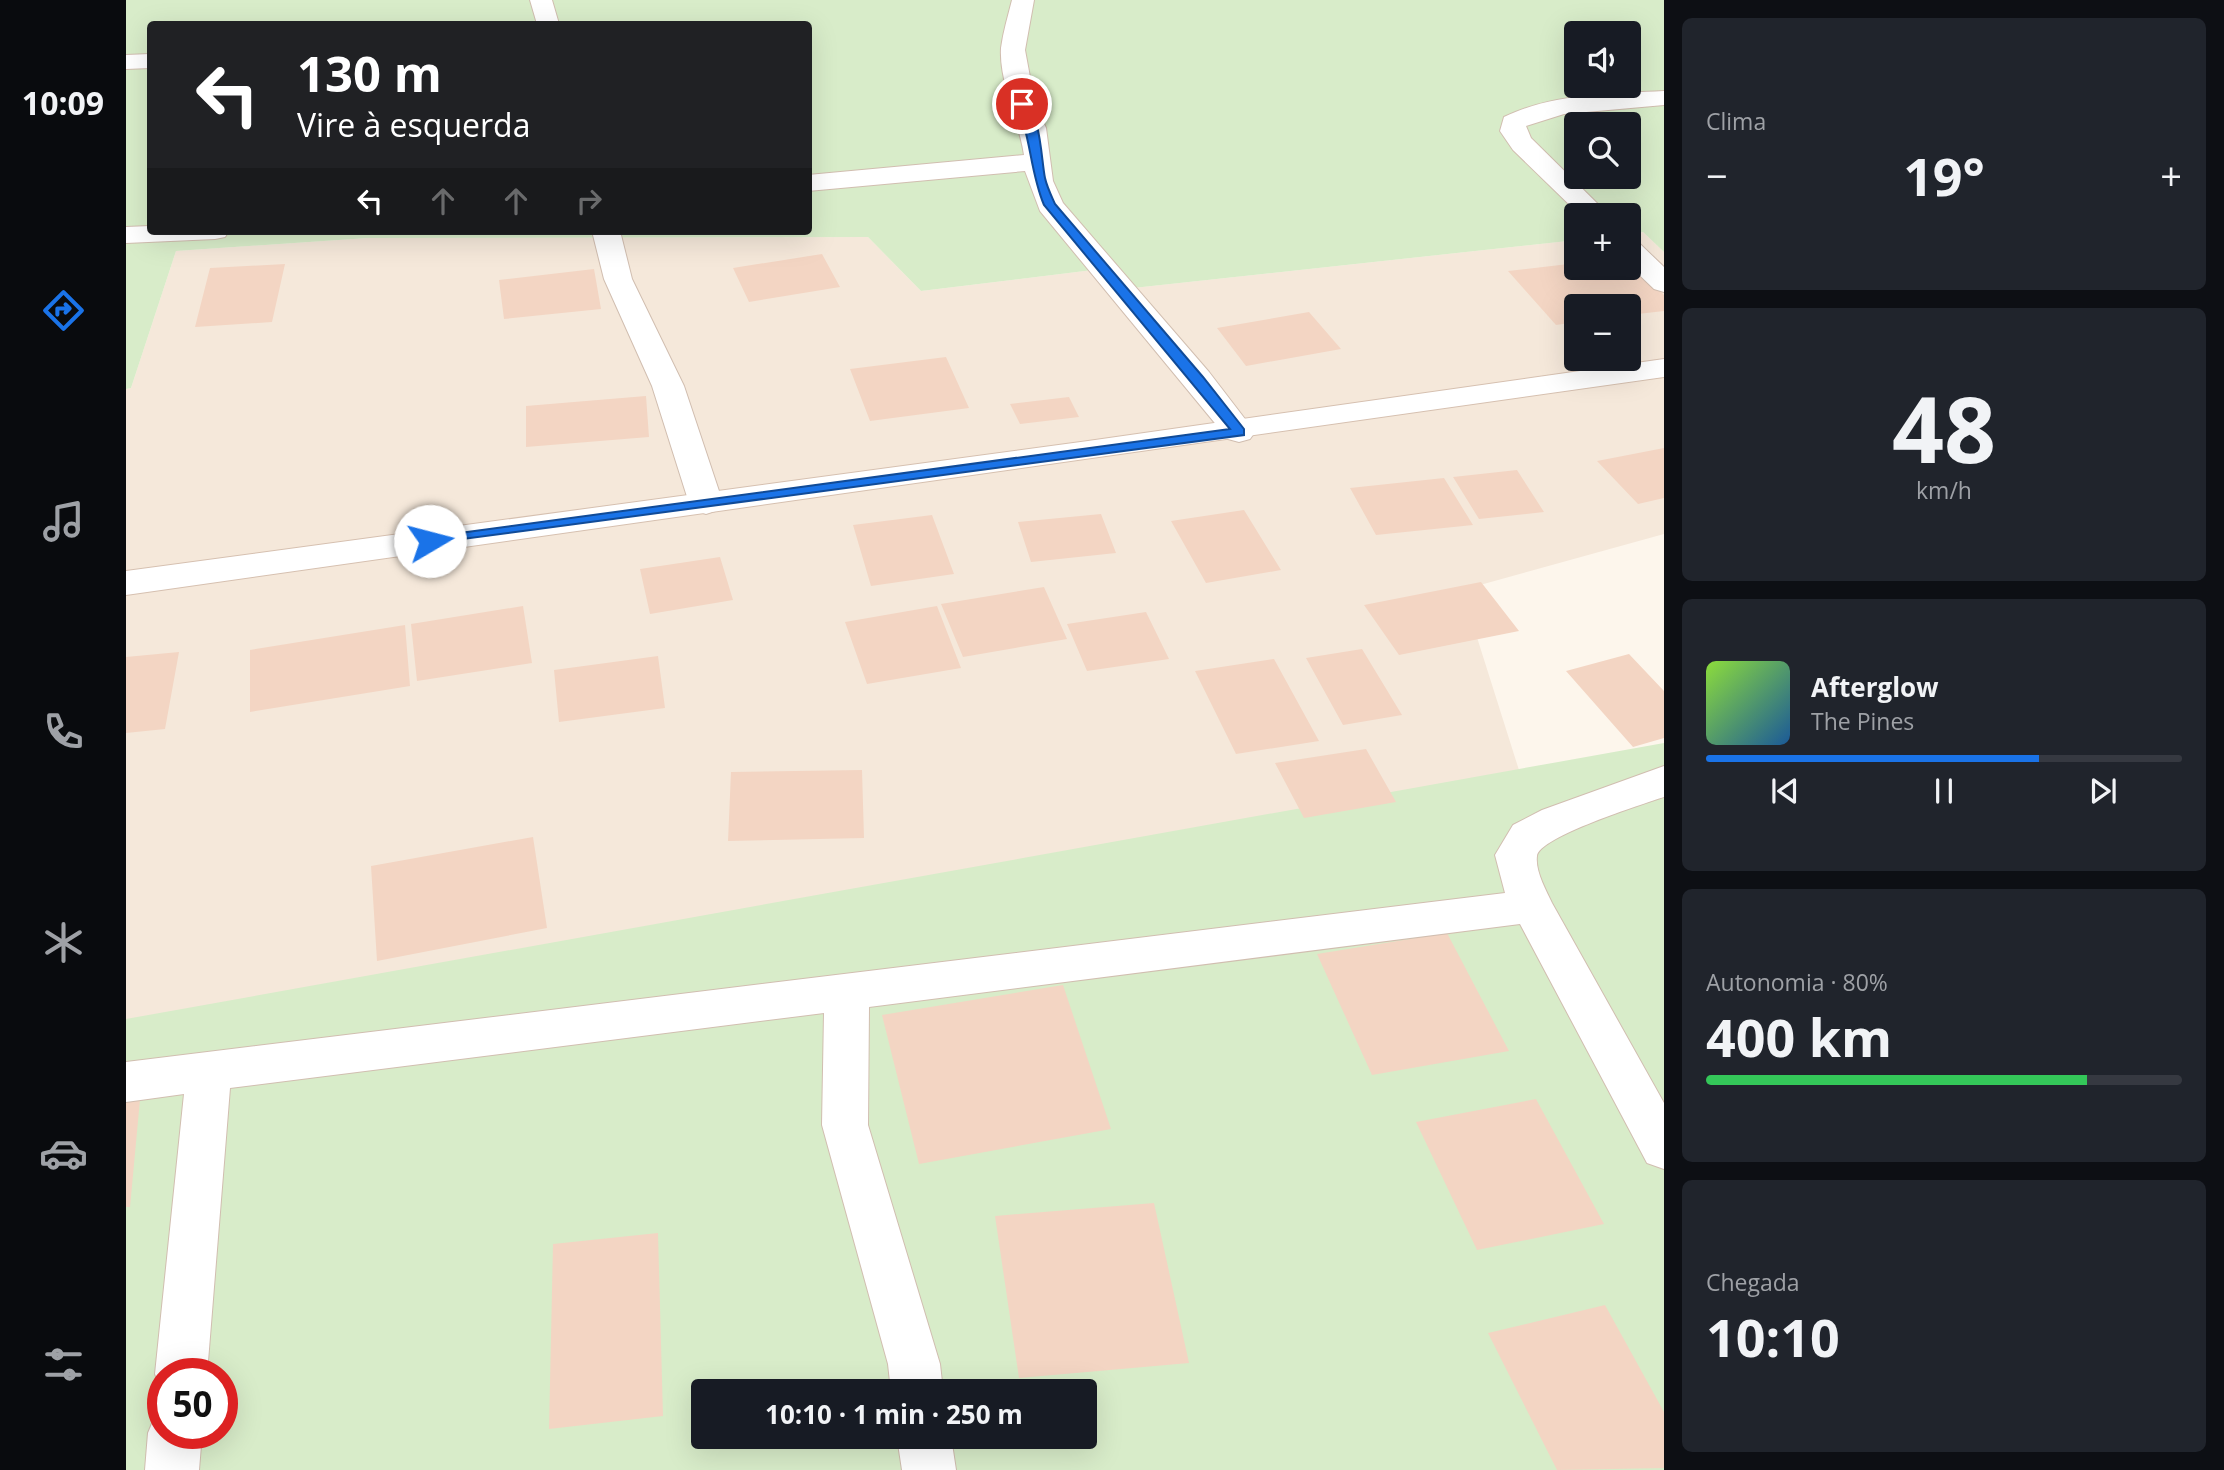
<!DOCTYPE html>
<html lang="pt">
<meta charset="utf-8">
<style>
body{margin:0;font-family:"Open Sans",sans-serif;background:#20242c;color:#f1f3f6;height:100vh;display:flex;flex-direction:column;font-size:26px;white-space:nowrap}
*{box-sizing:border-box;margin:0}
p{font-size:23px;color:#9ea1a6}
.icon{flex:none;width:38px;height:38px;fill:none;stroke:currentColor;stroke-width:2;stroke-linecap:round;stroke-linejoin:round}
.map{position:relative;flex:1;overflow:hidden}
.drawer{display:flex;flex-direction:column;gap:18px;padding:18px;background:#0d0f14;width:560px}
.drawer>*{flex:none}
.hud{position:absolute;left:21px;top:21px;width:665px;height:214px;border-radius:7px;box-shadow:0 7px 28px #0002;background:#202124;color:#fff;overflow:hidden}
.controls{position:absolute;left:1438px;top:21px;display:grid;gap:14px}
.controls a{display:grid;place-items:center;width:77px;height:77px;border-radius:7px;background:#171b24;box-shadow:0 7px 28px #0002;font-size:35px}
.speed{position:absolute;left:21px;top:1358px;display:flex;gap:14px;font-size:35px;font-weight:700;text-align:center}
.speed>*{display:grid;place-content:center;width:91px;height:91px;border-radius:50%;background:#171b24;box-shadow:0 7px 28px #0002;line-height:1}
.speed .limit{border:10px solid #d22;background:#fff;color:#111}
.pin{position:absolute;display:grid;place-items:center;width:60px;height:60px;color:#fff;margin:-30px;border:4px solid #fff;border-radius:50%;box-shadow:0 2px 7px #0007}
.me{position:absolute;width:77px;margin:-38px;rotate:82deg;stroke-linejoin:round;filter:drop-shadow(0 0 5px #0008)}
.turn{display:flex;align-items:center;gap:24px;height:147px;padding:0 35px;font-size:32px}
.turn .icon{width:91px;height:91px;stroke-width:2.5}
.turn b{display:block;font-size:49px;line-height:60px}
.lanes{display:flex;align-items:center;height:66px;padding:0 35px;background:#0003;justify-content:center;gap:35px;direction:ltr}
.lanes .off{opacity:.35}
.big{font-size:52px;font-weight:700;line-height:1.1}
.drawer .widget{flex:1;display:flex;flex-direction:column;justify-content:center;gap:10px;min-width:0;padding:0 24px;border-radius:10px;background:#20242c}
.drawer .dial{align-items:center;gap:0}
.dial b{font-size:91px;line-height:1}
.song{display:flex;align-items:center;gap:21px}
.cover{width:84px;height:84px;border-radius:10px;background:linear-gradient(135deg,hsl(90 70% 55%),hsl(210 70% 35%))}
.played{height:7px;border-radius:4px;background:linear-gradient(90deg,#1a73e8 70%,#363941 70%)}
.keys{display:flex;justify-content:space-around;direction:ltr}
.heat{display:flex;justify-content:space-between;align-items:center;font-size:38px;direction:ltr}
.charge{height:10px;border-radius:5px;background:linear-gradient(90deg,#34c759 80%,#363941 0)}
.trip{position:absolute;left:565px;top:1379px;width:406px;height:70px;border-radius:7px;background:#171b24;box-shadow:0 7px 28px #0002;font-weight:700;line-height:70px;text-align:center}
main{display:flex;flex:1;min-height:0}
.menu{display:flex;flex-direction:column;width:126px;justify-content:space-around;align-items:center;background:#090b0e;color:#9ea1a6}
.menu .icon{width:49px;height:49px}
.menu .on{color:#1a73e8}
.menu b{font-size:32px;color:#f1f3f6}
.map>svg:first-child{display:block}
.residential{fill:#f5e8da;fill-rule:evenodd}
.green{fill:#d8ecc9;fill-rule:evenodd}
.building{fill:#f3d5c3}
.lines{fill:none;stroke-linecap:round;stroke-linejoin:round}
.street-casing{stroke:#d1beb0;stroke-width:2}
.secondary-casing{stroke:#d6c0b0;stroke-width:2}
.street{fill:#fff;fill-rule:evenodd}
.secondary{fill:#fff;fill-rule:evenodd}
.route{fill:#1a73e8;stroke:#114b97;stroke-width:2}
</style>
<main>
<nav class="menu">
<b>10:09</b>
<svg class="icon on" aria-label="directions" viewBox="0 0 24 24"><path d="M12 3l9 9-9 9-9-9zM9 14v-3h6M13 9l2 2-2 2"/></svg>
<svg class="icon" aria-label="music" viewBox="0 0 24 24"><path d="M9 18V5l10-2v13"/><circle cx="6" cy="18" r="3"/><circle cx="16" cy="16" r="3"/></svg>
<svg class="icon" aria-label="phone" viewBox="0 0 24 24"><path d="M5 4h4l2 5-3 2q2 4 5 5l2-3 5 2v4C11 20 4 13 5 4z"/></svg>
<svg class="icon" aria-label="climate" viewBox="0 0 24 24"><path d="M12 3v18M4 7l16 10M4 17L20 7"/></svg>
<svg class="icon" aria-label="car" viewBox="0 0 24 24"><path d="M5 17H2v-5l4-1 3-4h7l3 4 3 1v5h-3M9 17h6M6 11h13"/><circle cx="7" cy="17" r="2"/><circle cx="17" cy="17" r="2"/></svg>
<svg class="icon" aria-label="filters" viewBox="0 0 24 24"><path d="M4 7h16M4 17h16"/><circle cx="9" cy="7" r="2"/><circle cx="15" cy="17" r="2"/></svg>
</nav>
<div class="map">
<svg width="1538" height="1470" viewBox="0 0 1538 1470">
<rect width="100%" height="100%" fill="#fdf6ec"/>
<path class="residential" d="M1517,232L1538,252V534L1336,590L1417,846L0,1058V389L5,388L50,251L242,238L742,237L795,291L983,268L998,289L1451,240V268H1503V234ZM1451,306H1503V359H1451Z"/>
<path class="green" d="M0,0H1538V252L1517,232L1503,234V215H1451V240L998,289L983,268L795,291L742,237L242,238L50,251L5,388L0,389ZM24,24H682V231H24ZM1451,33H1503V86H1451ZM1451,124H1503V177H1451Z
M1538,743V1470H0V1019ZM37,1374H96V1433H37ZM578,1391H959V1437H578Z"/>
<path class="building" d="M696,254L714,287L623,302L607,268Z
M1503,260L1538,295V311L1503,315V306H1451V322L1430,325L1382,271L1451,263V268H1503Z
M159,264L146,322L69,327L84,268Z
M468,269L475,309L378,319L373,280Z
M1183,312L1215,349L1120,366L1091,328Z
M820,357L843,408L744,421L724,369Z
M520,396L523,437L400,447V406Z
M943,397L953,417L894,424L884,404Z
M1538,448V498L1512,504L1471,461Z
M1391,470L1418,512L1353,519L1327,477Z
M1318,478L1347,525L1250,535L1224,488Z
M1118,510L1155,570L1080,583L1045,521Z
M975,514L990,553L905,562L892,522Z
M806,515L828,574L745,586L727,525Z
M594,557L607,600L524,614L514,569Z
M1355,582L1393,631L1273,655L1238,605Z
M918,587L941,639L837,657L815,604Z
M397,606L406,663L291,681L285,624Z
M811,606L835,668L741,684L719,622Z
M1020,612L1043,659L961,671L941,624Z
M279,625L284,686L124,712V650Z
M1236,649L1276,715L1217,725L1180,658Z
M53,652L39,729L0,733V657Z
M1503,654L1538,691V738L1507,747L1440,671Z
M532,656L539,708L433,722L428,670Z
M1148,659L1193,741L1110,754L1069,671Z
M1240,749L1270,802L1178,818L1149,763Z
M736,770L738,838L602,841L605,772Z
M407,837L421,928L251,961L245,866Z
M1321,933L1383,1051L1246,1075L1191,954Z
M937,985L985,1129L793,1164L756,1015Z
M15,1089L4,1207H0V1092Z
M1410,1099L1478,1224L1351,1250L1290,1122Z
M1028,1203L1063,1363L893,1378L869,1216Z
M532,1233L537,1416L423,1429L427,1244Z
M1479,1305L1538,1412V1468L1431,1470L1362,1333Z"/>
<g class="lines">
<defs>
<path id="street" d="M404,0H426L433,24H411Z
M886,0H908L899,50L909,104L920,128L927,181L937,203L1083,372L1129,432L1124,439L1113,442L1102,439L914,211L899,171L682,191V175L898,155C893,121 873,82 875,48C877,32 882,16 886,0Z
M24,54V68L0,69V55Z
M1538,91V105L1438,114L1400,126L1405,138L1483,215H1454L1387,150L1374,131L1378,117C1427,93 1485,94 1538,91Z
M24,226V231H103L99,237L89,239L0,243V227Z
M466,231H494L506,279L558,386L597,503L592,510L580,514L568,510L563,503L526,386L478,279Z
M1503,241L1513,243L1538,267V292L1528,289L1503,265Z
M1538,766V797C1517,804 1413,837 1411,856C1409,871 1420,890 1426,903L1538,1103V1169L1521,1163L1394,924L743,1007L742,1125L814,1364L817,1391H765L762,1364L696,1125L698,1013L104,1088L81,1374H37V1392L29,1374L58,1094L0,1102V1062L1379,893L1369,855L1387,825L1416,810Z
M37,1411V1433H76L73,1470H19L22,1433L30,1414Z
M771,1437H825L830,1470H776Z"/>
<path id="secondary" d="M1538,359V377L0,595V571L962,441Z"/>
</defs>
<use href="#street" class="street-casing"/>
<use href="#secondary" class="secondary-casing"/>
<use href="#street" class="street"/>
<use href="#secondary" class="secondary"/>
</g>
<path class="route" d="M896,101C915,110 915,159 919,178C921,187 925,195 929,204L1077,377L1118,429V435L299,544L297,541L304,537L1104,429L918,205C904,172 905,137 891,104Z"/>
</svg>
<div class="controls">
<a><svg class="icon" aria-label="sound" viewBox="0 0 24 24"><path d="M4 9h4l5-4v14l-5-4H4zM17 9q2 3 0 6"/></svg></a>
<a><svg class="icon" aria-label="search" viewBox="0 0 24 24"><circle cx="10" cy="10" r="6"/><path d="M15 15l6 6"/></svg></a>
<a>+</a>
<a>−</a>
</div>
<div class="speed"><div class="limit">50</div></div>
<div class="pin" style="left:896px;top:104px;background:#d93025"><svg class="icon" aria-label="arrive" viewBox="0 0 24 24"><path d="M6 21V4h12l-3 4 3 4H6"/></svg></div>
<svg class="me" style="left:304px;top:541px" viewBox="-20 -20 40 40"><circle r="19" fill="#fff"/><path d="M0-13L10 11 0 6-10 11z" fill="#1a73e8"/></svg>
<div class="trip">10:10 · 1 min · 250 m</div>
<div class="hud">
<div class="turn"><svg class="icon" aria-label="left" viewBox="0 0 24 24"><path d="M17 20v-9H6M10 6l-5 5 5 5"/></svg><div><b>130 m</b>Vire à esquerda</div></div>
<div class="lanes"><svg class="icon" aria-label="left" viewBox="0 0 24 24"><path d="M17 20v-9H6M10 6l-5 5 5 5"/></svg><svg class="icon off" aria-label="ahead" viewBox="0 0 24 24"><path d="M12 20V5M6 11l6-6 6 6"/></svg><svg class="icon off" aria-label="ahead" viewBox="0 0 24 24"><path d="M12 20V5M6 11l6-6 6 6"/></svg><svg class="icon off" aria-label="right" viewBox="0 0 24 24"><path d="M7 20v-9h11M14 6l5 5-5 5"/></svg></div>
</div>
</div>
<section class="drawer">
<div class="widget"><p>Clima</p>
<div class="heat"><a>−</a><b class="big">19°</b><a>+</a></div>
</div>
<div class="widget dial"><b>48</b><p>km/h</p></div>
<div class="widget">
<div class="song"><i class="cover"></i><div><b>Afterglow</b><p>The Pines</p></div></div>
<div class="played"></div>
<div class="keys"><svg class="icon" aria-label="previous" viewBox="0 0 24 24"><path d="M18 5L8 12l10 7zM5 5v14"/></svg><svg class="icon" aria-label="pause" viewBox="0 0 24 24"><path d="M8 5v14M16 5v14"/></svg><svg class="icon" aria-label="next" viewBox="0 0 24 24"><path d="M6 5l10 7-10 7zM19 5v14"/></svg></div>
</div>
<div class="widget"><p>Autonomia · 80%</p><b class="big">400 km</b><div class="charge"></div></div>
<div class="widget"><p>Chegada</p><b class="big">10:10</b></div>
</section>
</main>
